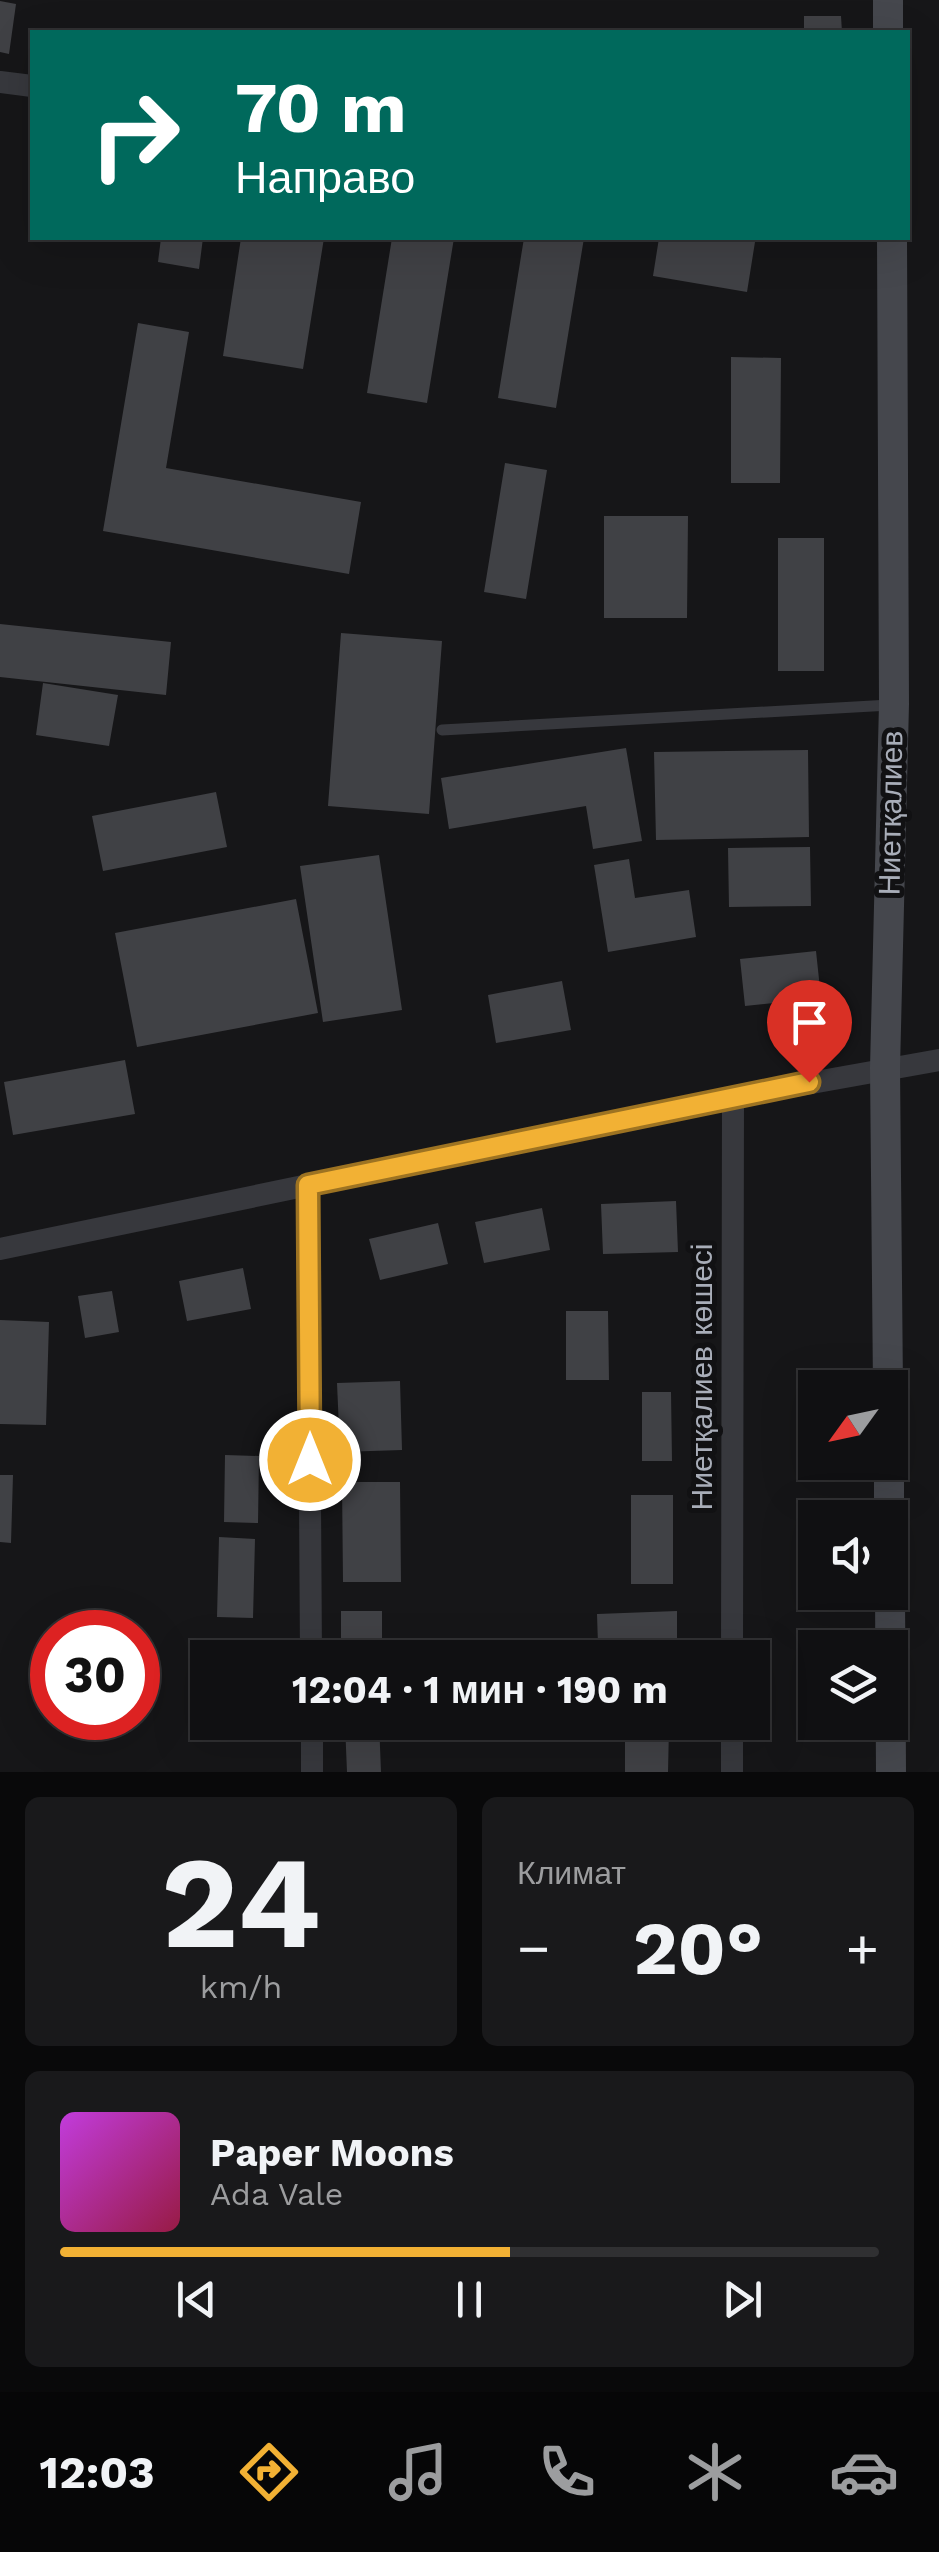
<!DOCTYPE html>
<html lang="ru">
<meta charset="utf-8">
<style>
body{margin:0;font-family:"Work Sans",sans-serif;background:#19191b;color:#f1f3f6;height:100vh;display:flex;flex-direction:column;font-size:38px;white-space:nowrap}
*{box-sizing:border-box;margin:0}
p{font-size:32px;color:#9c9d9f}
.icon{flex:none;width:55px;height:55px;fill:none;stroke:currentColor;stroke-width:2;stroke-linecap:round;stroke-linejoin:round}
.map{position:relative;height:1772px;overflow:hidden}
.sheet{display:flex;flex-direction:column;gap:25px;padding:25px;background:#09090a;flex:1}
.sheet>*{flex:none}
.top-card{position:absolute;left:30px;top:30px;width:880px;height:210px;border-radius:0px;box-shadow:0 10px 40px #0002,0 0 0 2px #303032;background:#00695c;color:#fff;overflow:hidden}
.needle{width:65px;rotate:237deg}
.buttons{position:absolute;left:798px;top:1370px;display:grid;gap:20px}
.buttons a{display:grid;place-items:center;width:110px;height:110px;border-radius:0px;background:#101012;box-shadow:0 10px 40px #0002,0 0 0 2px #303032;font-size:50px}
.speed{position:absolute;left:30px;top:1610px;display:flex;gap:20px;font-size:50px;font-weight:700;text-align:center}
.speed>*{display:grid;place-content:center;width:130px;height:130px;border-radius:50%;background:#101012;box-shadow:0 10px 40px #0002,0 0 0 2px #303032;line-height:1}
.speed .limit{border:15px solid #d22;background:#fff;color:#111}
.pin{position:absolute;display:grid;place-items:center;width:85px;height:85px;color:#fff;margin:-102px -42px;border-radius:50% 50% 50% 0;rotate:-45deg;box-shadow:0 0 10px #0007}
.pin .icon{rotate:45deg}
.me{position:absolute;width:110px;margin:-55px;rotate:0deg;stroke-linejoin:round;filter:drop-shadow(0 0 8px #0008)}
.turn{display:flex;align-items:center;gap:35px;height:210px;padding:0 40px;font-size:45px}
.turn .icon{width:130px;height:130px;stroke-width:2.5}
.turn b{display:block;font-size:70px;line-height:85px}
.big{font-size:75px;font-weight:700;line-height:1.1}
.sheet .tile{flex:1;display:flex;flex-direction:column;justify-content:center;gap:15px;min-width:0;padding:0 35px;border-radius:15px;background:#19191b}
.sheet .dial{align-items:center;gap:0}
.dial b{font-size:130px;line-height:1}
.song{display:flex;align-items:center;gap:30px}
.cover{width:120px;height:120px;border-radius:15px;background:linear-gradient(135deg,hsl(290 70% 55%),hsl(340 70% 35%))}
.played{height:10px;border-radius:5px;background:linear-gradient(90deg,#f2b134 55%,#303032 55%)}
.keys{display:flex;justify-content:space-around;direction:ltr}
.heat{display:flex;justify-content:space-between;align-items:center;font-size:55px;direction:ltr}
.sheet .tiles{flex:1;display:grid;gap:25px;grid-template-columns:1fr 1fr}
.tile:last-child{grid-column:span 2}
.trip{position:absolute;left:190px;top:1640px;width:580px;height:100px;border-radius:0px;background:#101012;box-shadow:0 10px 40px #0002,0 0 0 2px #303032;font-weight:700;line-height:100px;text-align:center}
.menu{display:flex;height:160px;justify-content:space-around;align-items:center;background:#060607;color:#9c9d9f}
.menu .icon{width:70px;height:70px}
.menu .on{color:#f2b134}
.menu b{font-size:45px;color:#f1f3f6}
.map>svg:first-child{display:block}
.building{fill:#404145}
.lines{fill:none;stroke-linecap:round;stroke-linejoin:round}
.lane{stroke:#37383d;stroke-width:11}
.street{stroke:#37383d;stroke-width:22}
.secondary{stroke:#45474d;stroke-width:30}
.route-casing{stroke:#9d7322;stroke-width:25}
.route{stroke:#f2b134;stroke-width:18}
.labels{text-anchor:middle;stroke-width:10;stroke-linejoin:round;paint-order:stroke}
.street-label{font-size:30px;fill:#a8adb8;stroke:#111113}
</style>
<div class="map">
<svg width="939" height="1772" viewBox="0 0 939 1772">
<rect width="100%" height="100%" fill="#161618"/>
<path class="building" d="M0,1L16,4L9,54L0,52Z
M804,16H841L842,32H804Z
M161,238H203L199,269L158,262Z
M241,238H324L303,369L223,356Z
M392,238H454L427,403L367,393Z
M524,238H584L556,408L498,398Z
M659,238H729L755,242L747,292L653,276Z
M138,323L189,332L166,468L361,502L349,574L103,531Z
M731,357L781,358L780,483H731Z
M505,463L547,470L526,599L484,592Z
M604,516H688L687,618H604Z
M778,538H824V671H778Z
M0,624L171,642L166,695L0,677Z
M341,633L442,641L429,814L328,806Z
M43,683L118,695L109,746L36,735Z
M626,748L642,841L593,849L586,806L449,829L441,778Z
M808,750L809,837L656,840L654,752Z
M216,792L227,847L103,871L92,816Z
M810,847L811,906L729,907L728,848Z
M379,855L402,1010L323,1022L300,866Z
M629,859L635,898L689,890L696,937L608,952L594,865Z
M296,899L318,1013L137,1047L115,933Z
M816,951L821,998L745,1006L740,959Z
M562,981L571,1030L496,1043L488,995Z
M125,1060L135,1114L13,1135L4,1082Z
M676,1201L678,1252L603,1254L601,1204Z
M542,1208L550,1250L484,1263L475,1222Z
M438,1223L448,1264L380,1280L369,1239Z
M243,1268L251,1309L187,1321L179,1281Z
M112,1291L119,1332L85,1338L78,1296Z
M566,1311H608L609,1380H566Z
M0,1320L49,1322L46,1425L0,1424Z
M400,1381L402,1450L340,1452L337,1383Z
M642,1392H671L672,1461H642Z
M225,1455L259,1456L258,1523L224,1522Z
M0,1475H13L11,1543L0,1542Z
M342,1482H400L401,1582H343Z
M631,1495H673V1584H631Z
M219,1537L255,1539L253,1618L217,1617Z
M341,1611H382V1658H341Z
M677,1611V1643L598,1645L597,1614Z
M223,1722H265V1739L223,1740Z
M379,1722L381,1772H347L345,1724Z
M625,1727L669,1728L668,1772H625Z"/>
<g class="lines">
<path class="lane" d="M442,730L890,705"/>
<path class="street" d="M0,82L32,86
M308,1185L311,1658
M0,1249L733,1097L939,1060
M732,1658L733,1097
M312,1722V1772
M732,1772V1722"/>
<path class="secondary" d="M888,0V32
M888,1388L885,1068L894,704L892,238
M889,1462V1518
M890,1592L891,1772"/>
</g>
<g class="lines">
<defs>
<path id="route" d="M310,1460L308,1185L809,1082"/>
</defs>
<use href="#route" class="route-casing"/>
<use href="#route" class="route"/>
</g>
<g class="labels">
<g class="street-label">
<text transform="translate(891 813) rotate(-89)" y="10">Ниетқалиев</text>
<text transform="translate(702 1377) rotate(-90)" y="10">Ниетқалиев көшесі</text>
</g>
</g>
</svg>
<div class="buttons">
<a><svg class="needle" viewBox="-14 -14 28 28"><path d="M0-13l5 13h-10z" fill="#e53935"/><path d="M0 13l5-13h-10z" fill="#9c9d9f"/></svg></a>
<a><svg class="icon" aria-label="sound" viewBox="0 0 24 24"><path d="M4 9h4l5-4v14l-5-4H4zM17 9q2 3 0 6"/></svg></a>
<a><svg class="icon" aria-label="layers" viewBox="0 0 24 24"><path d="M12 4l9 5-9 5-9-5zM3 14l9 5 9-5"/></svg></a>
</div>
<div class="speed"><div class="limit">30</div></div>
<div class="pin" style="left:809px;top:1082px;background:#d93025"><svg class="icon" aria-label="arrive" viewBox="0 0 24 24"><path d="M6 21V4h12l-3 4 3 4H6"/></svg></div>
<svg class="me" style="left:310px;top:1460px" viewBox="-20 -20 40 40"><circle r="17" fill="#f2b134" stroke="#fff" stroke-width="3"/><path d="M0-11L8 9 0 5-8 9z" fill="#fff"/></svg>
<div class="trip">12:04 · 1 мин · 190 m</div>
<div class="top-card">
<div class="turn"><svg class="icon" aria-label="right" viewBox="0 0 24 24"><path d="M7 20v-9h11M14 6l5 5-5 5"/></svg><div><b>70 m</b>Направо</div></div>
</div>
</div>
<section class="sheet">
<div class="tiles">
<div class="tile dial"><b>24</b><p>km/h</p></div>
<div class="tile"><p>Климат</p>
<div class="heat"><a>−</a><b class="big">20°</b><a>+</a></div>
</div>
<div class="tile">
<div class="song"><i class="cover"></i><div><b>Paper Moons</b><p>Ada Vale</p></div></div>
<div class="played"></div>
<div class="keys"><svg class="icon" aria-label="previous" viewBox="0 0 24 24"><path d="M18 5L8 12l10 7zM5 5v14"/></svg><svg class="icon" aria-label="pause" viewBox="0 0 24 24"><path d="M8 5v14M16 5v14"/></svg><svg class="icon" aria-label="next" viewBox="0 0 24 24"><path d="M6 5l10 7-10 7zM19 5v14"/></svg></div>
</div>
</div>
</section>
<nav class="menu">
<b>12:03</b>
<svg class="icon on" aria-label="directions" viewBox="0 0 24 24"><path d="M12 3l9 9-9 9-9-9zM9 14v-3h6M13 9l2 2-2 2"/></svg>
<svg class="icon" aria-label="music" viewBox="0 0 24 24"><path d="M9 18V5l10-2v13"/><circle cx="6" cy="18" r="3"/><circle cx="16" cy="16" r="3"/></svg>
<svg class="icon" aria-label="phone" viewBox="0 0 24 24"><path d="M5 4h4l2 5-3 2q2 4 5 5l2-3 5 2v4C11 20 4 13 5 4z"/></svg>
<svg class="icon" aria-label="climate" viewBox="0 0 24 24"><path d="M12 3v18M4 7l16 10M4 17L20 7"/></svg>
<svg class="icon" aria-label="car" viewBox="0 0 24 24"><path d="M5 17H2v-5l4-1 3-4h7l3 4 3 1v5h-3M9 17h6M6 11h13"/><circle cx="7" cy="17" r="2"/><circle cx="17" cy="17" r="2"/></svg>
</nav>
